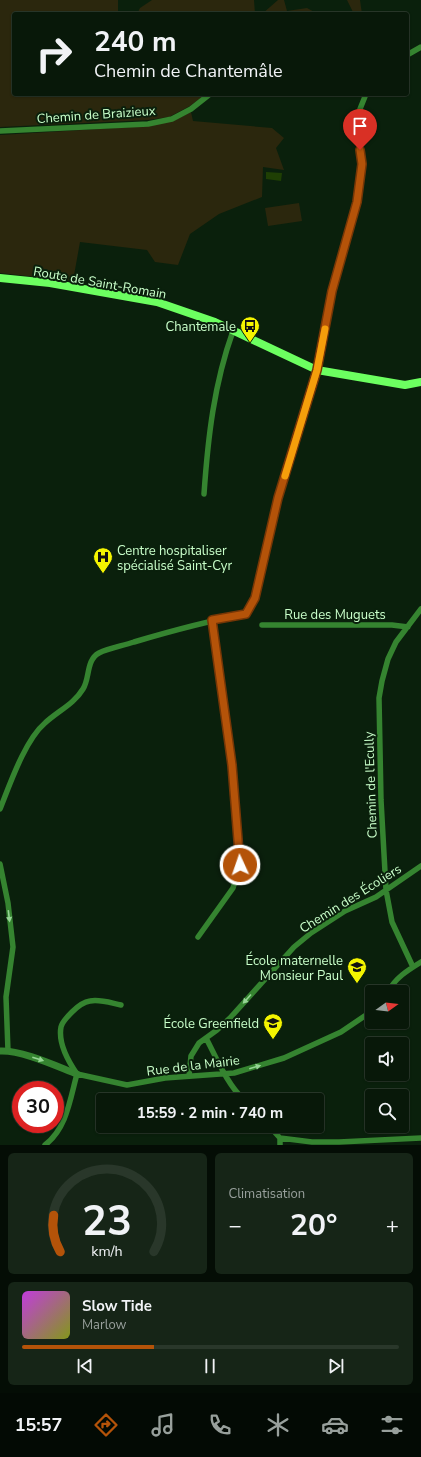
<!DOCTYPE html>
<html lang="fr">
<meta charset="utf-8">
<style>
body{margin:0;font-family:"Nunito Sans",sans-serif;background:#162517;color:#f1f3f6;height:100vh;display:flex;flex-direction:column;font-size:15px;white-space:nowrap}
*{box-sizing:border-box;margin:0}
p{font-size:13px;color:#98a09c}
.icon{flex:none;width:22px;height:22px;fill:none;stroke:currentColor;stroke-width:2;stroke-linecap:round;stroke-linejoin:round}
.map{position:relative;height:1145px;overflow:hidden}
.drawer{display:flex;flex-direction:column;gap:8px;padding:8px;background:#040d05;flex:1}
.drawer>*{flex:none}
.guide{position:absolute;left:12px;top:12px;width:397px;height:84px;border-radius:4px;box-shadow:0 1px 3px #0004,0 0 0 1px #29372a;background:#081809;color:#f1f3f6;overflow:hidden}
.needle{width:26px;rotate:75deg}
.controls{position:absolute;left:365px;top:985px;display:grid;gap:8px}
.controls a{display:grid;place-items:center;width:44px;height:44px;border-radius:4px;background:#081809;box-shadow:0 1px 3px #0004,0 0 0 1px #29372a;font-size:20px}
.speed{position:absolute;left:12px;top:1081px;display:flex;gap:8px;font-size:20px;font-weight:700;text-align:center}
.speed>*{display:grid;place-content:center;width:52px;height:52px;border-radius:50%;background:#081809;box-shadow:0 1px 3px #0004,0 0 0 1px #29372a;line-height:1}
.speed .limit{border:6px solid #d22;background:#fff;color:#111}
.pin{position:absolute;display:grid;place-items:center;width:34px;height:34px;color:#fff;margin:-41px -17px;border-radius:50% 50% 50% 0;rotate:-45deg;box-shadow:0 0 4px #0007}
.pin .icon{rotate:45deg}
.me{position:absolute;width:44px;margin:-22px;rotate:357deg;stroke-linejoin:round;filter:drop-shadow(0 0 3px #0008)}
.turn{display:flex;align-items:center;gap:14px;height:84px;padding:0 16px;font-size:18px}
.turn .icon{width:52px;height:52px;stroke-width:2.5}
.turn b{display:block;font-size:28px;line-height:34px}
.big{font-size:30px;font-weight:700;line-height:1.1}
.drawer .tile{flex:1;display:flex;flex-direction:column;justify-content:center;gap:6px;min-width:0;padding:0 14px;border-radius:6px;background:#162517}
.drawer .dial{align-items:center;gap:0}
.dial svg{height:104px;overflow:visible;fill:none;stroke:#29372a;stroke-width:7;stroke-linecap:round;text-anchor:middle}
.dial text{fill:#f1f3f6;stroke:none}
.song{display:flex;align-items:center;gap:12px}
.cover{width:48px;height:48px;border-radius:6px;background:linear-gradient(135deg,hsl(290 70% 55%),hsl(70 70% 35%))}
.played{height:4px;border-radius:2px;background:linear-gradient(90deg,#b45309 35%,#29372a 35%)}
.keys{display:flex;justify-content:space-around;direction:ltr}
.heat{display:flex;justify-content:space-between;align-items:center;font-size:22px;direction:ltr}
.drawer .tiles{flex:1;display:grid;gap:8px;grid-template-columns:1fr 1fr}
.tile:last-child{grid-column:span 2}
.trip{position:absolute;left:96px;top:1093px;width:228px;height:40px;border-radius:4px;background:#081809;box-shadow:0 1px 3px #0004,0 0 0 1px #29372a;font-weight:700;line-height:40px;text-align:center}
.tabs{display:flex;height:64px;justify-content:space-around;align-items:center;background:#030a04;color:#98a09c}
.tabs .icon{width:28px;height:28px}
.tabs .selected{color:#b45309}
.tabs b{font-size:18px;color:#f1f3f6}
.map>svg:first-child{display:block}
.green{fill:#2b270d}
.water{fill:#1f3f04}
.lines{fill:none;stroke-linecap:round;stroke-linejoin:round}
.minor{stroke:#358430;stroke-width:5.5}
.tertiary{stroke:#358430;stroke-width:7}
.secondary{stroke:#6cff60;stroke-width:8}
.oneway{fill:#95d494}
.route-casing{stroke:#753606;stroke-width:10}
.route{stroke:#b45309;stroke-width:7}
.slow{stroke:#f59e0b;stroke-width:7}
.labels{text-anchor:middle;stroke-width:4;stroke-linejoin:round;paint-order:stroke}
.street-label{font-size:13px;fill:#c9ffca;stroke:#0a200c}
.poi-label{font-size:13px;fill:#c9ffca;stroke:#0a200c;text-anchor:end}
</style>
<div class="map">
<svg width="421" height="1145" viewBox="0 0 421 1145">
<rect width="100%" height="100%" fill="#0a200c"/>
<path class="green" d="M0,0H118V14H14V94H206L190,106L169,117L148,120L0,127Z
M152,0H254L255,14H137L140,8Z
M278,0H284L287,11L307,8L318,14H262Z
M347,0H360L362,14H354Z
M191,112L193,121L272,128L284,138L276,148L284,170L263,167L262,197L219,214L190,234L178,265L155,262L147,250L80,242L73,281L0,273V135L148,126L173,121Z
M299,203L302,221L268,226L265,208Z"/>
<path class="water" d="M266,172L282,173L281,181L266,179Z"/>
<g class="lines">
<path class="minor" d="M407,55L421,47
M0,131L148,124L172,119L191,109L210,94
M204,494C208,437 214,384 233,331
M262,625H392L408,627
M0,809C10,784 25,740 45,723C58,711 74,704 83,689C90,678 86,660 99,653C109,648 122,646 134,642C171,631 208,621 246,614L255,598L278,498L317,370L332,291L357,202L362,164L358,136L360,109L366,94
M0,864L8,903L13,947L6,997L8,1051
M198,937L233,888L240,865L232,765L212,620
M413,967L392,922L386,890L381,800L379,698L382,681L388,659L396,642L421,609
M388,992C395,978 408,970 421,962
M206,1038C217,1059 227,1084 244,1100
M77,1074L127,1085L165,1078L234,1073L284,1058L341,1032L372,1011
M77,1074C68,1061 58,1043 61,1027C62,1022 68,1016 72,1012C77,1007 83,1002 90,1001C100,999 111,1003 121,1005
M189,1076L191,1056L199,1043L217,1030L230,1018L294,947L311,933L345,911L376,897L421,866
M269,1126L280,1138
M280,1138L312,1142H339L421,1138
M280,1138V1145
M45,1145C67,1128 70,1099 77,1074"/>
<path class="tertiary" d="M0,1051C22,1050 56,1066 77,1074"/>
<path class="secondary" d="M0,278L50,283L157,302L215,322L317,370L405,385L421,382"/>
</g>
<defs><path id="oneway-solid" d="M-6-.8H1V-3.2L6.5 0L1 3.2V.8H-6Z"/></defs>
<g class="oneway">
<use href="#oneway-solid" transform="translate(9 916) rotate(83)"/>
<use href="#oneway-solid" transform="translate(247 999) rotate(132)"/>
<use href="#oneway-solid" transform="translate(38 1059) rotate(18)"/>
<use href="#oneway-solid" transform="translate(255 1067) rotate(-16)"/>
</g>
<g class="lines">
<defs>
<path id="route" d="M240,865L232,765L212,620L246,614L255,598L278,498L317,370L332,291L357,202L362,164L360,150"/>
</defs>
<use href="#route" class="route-casing"/>
<use href="#route" class="route"/>
<path class="slow" d="M285,476L317,370L325,329"/>
</g>
<defs>
<symbol id="bus-pin" viewBox="-11 -11 22 30"><path d="M0 17L-7.5 6A9.5 9.5 0 1 1 7.5 6Z" fill="#f4f400" stroke="#0a200c"/><path d="M-5-6H5V4H4V6H2V4H-2V6H-4V4H-5ZM-3.5-4V0h7V-4ZM-3.5 1.2v1.5H-2V1.2ZM2 1.2v1.5H3.5V1.2Z" fill="#111"/></symbol>
<symbol id="hospital-pin" viewBox="-11 -11 22 30"><path d="M0 17L-7.5 6A9.5 9.5 0 1 1 7.5 6Z" fill="#f4f400" stroke="#0a200c"/><path d="M-5-5h3v3.5h4V-5h3V5h-3V1.5h-4V5h-3Z" fill="#111"/></symbol>
<symbol id="school-pin" viewBox="-11 -11 22 30"><path d="M0 17L-7.5 6A9.5 9.5 0 1 1 7.5 6Z" fill="#f4f400" stroke="#0a200c"/><path d="M0-5L7-2L0 1L-7-2ZM-4 1L0 2.5L4 1V4Q0 6-4 4Z" fill="#111"/></symbol>
</defs>
<g fill-rule="evenodd">
<use href="#bus-pin" x="239" y="315" width="22" height="30"/>
<use href="#hospital-pin" x="92" y="546" width="22" height="30"/>
<use href="#school-pin" x="346" y="956" width="22" height="30"/>
<use href="#school-pin" x="262" y="1012" width="22" height="30"/>
</g>
<g class="labels">
<g class="street-label">
<text transform="translate(96 114) rotate(-4)" y="5">Chemin de Braizieux</text>
<text transform="translate(100 282) rotate(10)" y="5">Route de Saint-Romain</text>
<text x="335" y="619">Rue des Muguets</text>
<text transform="translate(370 785) rotate(-92)" y="5">Chemin de l'Ecully</text>
<text transform="translate(350 898) rotate(-32)" y="5">Chemin des Écoliers</text>
<text transform="translate(193 1065) rotate(-7)" y="5">Rue de la Mairie</text>
</g>
<g class="poi-label">
<text x="236" y="331">Chantemale</text>
<text x="117" y="555" text-anchor="start">Centre hospitaliser<tspan x="117" dy="15">spécialisé Saint-Cyr</tspan></text>
<text x="343" y="965">École maternelle<tspan x="343" dy="15">Monsieur Paul</tspan></text>
<text x="259" y="1028">École Greenfield</text>
</g>
</g>
</svg>
<div class="controls">
<a><svg class="needle" viewBox="-14 -14 28 28"><path d="M0-13l5 13h-10z" fill="#e53935"/><path d="M0 13l5-13h-10z" fill="#98a09c"/></svg></a>
<a><svg class="icon" aria-label="sound" viewBox="0 0 24 24"><path d="M4 9h4l5-4v14l-5-4H4zM17 9q2 3 0 6"/></svg></a>
<a><svg class="icon" aria-label="search" viewBox="0 0 24 24"><circle cx="10" cy="10" r="6"/><path d="M15 15l6 6"/></svg></a>
</div>
<div class="speed"><div class="limit">30</div></div>
<div class="pin" style="left:360px;top:150px;background:#d93025"><svg class="icon" aria-label="arrive" viewBox="0 0 24 24"><path d="M6 21V4h12l-3 4 3 4H6"/></svg></div>
<svg class="me" style="left:240px;top:865px" viewBox="-20 -20 40 40"><circle r="17" fill="#b45309" stroke="#fff" stroke-width="3"/><path d="M0-11L8 9 0 5-8 9z" fill="#fff"/></svg>
<div class="trip">15:59 · 2 min · 740 m</div>
<div class="guide">
<div class="turn"><svg class="icon" aria-label="right" viewBox="0 0 24 24"><path d="M7 20v-9h11M14 6l5 5-5 5"/></svg><div><b>240 m</b>Chemin de Chantemâle</div></div>
</div>
</div>
<section class="drawer">
<div class="tiles">
<div class="tile dial"><svg viewBox="0 0 100 80">
<path d="M14 69A42 42 0 1 1 86 69"/>
<path d="M14 69A42 42 0 0 1 9 41" stroke="#b45309"/>
<text x="50" y="56" font-size="32" font-weight="700">23</text>
<text x="50" y="72" font-size="11">km/h</text>
</svg></div>
<div class="tile"><p>Climatisation</p>
<div class="heat"><a>−</a><b class="big">20°</b><a>+</a></div>
</div>
<div class="tile">
<div class="song"><i class="cover"></i><div><b>Slow Tide</b><p>Marlow</p></div></div>
<div class="played"></div>
<div class="keys"><svg class="icon" aria-label="previous" viewBox="0 0 24 24"><path d="M18 5L8 12l10 7zM5 5v14"/></svg><svg class="icon" aria-label="pause" viewBox="0 0 24 24"><path d="M8 5v14M16 5v14"/></svg><svg class="icon" aria-label="next" viewBox="0 0 24 24"><path d="M6 5l10 7-10 7zM19 5v14"/></svg></div>
</div>
</div>
</section>
<nav class="tabs">
<b>15:57</b>
<svg class="icon selected" aria-label="directions" viewBox="0 0 24 24"><path d="M12 3l9 9-9 9-9-9zM9 14v-3h6M13 9l2 2-2 2"/></svg>
<svg class="icon" aria-label="music" viewBox="0 0 24 24"><path d="M9 18V5l10-2v13"/><circle cx="6" cy="18" r="3"/><circle cx="16" cy="16" r="3"/></svg>
<svg class="icon" aria-label="phone" viewBox="0 0 24 24"><path d="M5 4h4l2 5-3 2q2 4 5 5l2-3 5 2v4C11 20 4 13 5 4z"/></svg>
<svg class="icon" aria-label="climate" viewBox="0 0 24 24"><path d="M12 3v18M4 7l16 10M4 17L20 7"/></svg>
<svg class="icon" aria-label="car" viewBox="0 0 24 24"><path d="M5 17H2v-5l4-1 3-4h7l3 4 3 1v5h-3M9 17h6M6 11h13"/><circle cx="7" cy="17" r="2"/><circle cx="17" cy="17" r="2"/></svg>
<svg class="icon" aria-label="filters" viewBox="0 0 24 24"><path d="M4 7h16M4 17h16"/><circle cx="9" cy="7" r="2"/><circle cx="15" cy="17" r="2"/></svg>
</nav>
